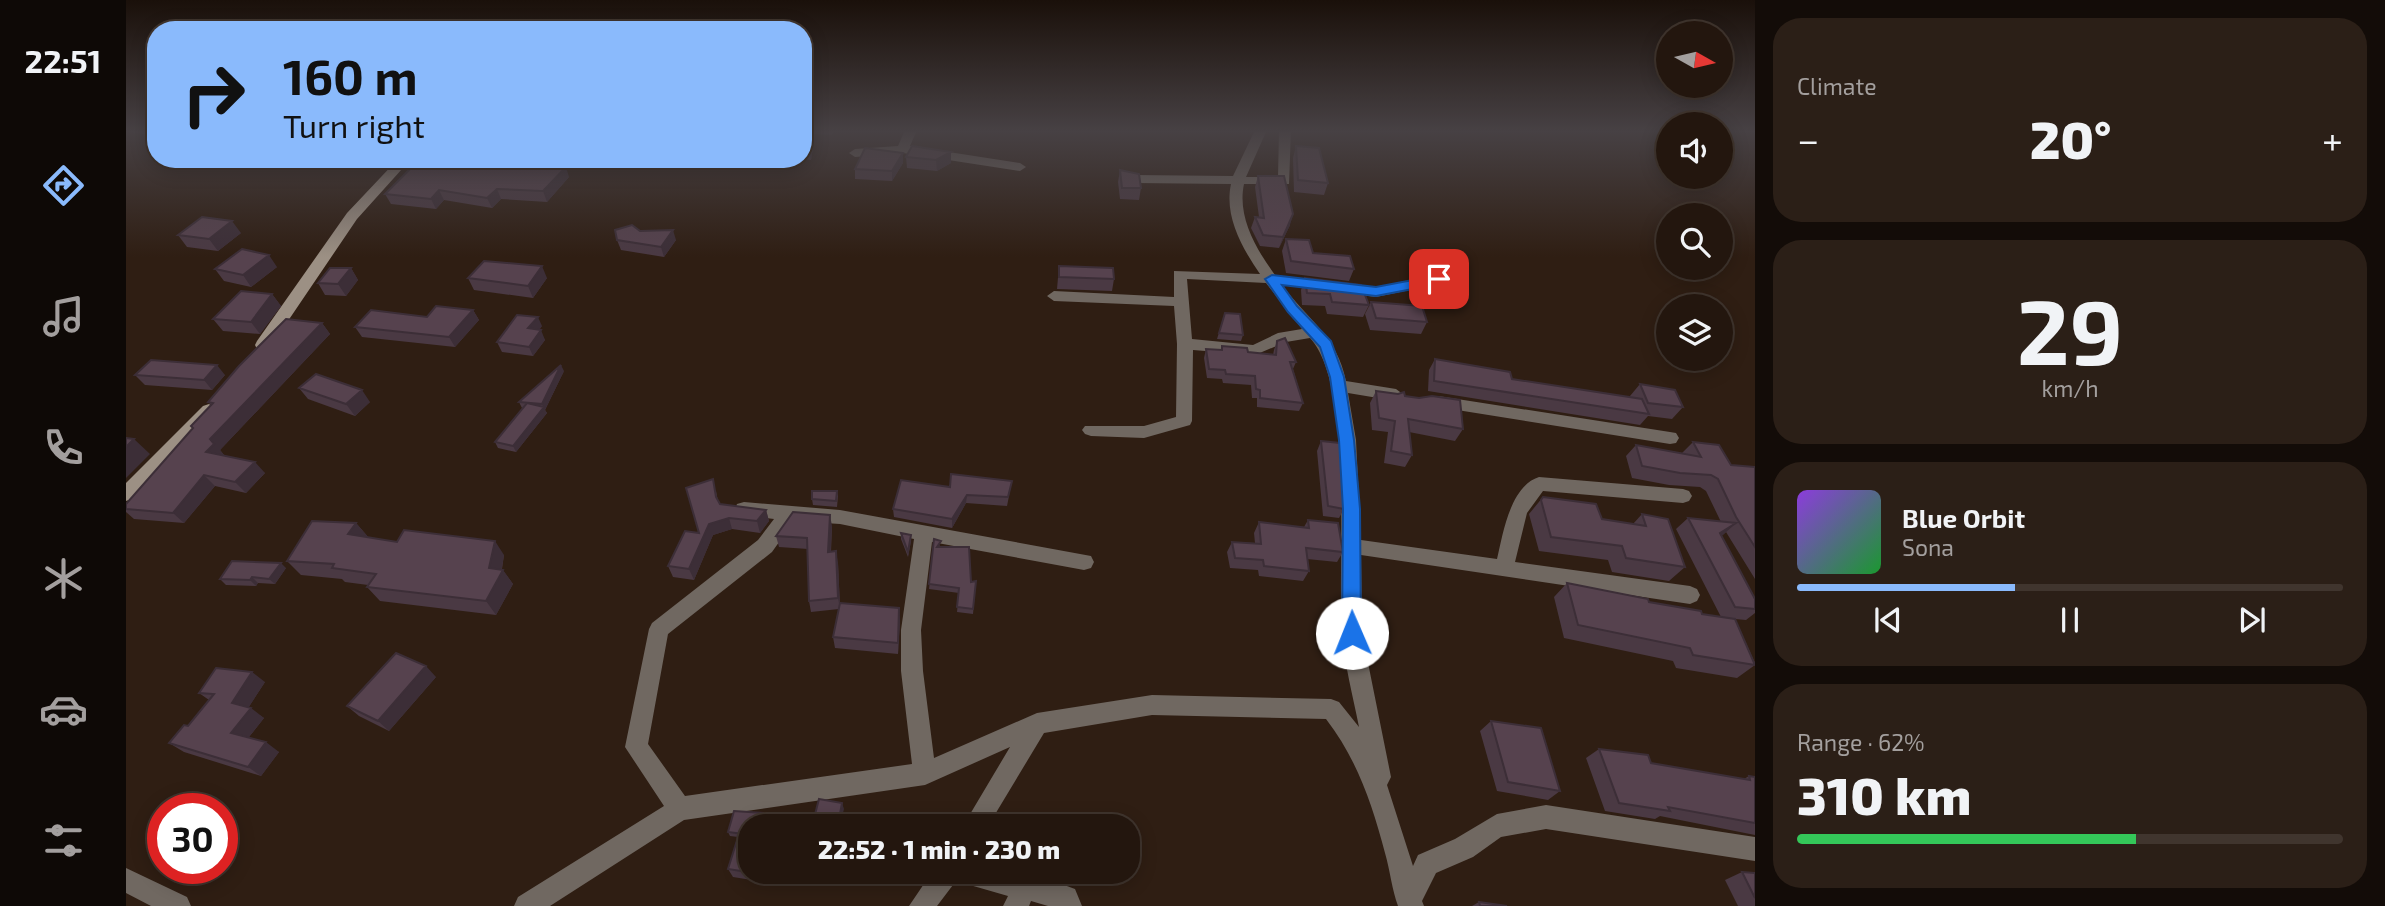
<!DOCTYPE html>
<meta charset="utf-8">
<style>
body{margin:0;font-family:"Exo 2",sans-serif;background:#2b1f17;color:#f1f3f6;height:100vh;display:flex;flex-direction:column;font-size:26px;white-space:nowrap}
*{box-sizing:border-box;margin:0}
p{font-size:23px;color:#a39f9e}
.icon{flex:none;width:38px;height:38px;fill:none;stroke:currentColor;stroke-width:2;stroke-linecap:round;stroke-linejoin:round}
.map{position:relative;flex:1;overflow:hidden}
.panel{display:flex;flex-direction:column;gap:18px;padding:18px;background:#130c08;width:630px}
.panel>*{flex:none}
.guide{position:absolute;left:21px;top:21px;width:665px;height:147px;border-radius:28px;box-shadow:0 4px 18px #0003,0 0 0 2px #40352e;background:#8abafc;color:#111;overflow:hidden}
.needle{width:46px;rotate:98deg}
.controls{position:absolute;left:1530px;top:21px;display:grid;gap:14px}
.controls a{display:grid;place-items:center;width:77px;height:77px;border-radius:50%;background:#23160e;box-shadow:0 4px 18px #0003,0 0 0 2px #40352e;font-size:35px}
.speed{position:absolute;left:21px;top:793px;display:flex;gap:14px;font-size:35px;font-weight:700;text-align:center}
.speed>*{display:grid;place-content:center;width:91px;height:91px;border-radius:50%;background:#23160e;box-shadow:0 4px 18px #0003,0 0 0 2px #40352e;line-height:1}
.speed .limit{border:10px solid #d22;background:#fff;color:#111}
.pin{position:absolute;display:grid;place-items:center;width:60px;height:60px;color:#fff;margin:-30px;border-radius:14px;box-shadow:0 4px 10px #0006}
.me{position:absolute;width:77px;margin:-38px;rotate:359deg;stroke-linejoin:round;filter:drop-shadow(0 0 5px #0008)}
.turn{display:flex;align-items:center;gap:24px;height:147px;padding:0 21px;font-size:32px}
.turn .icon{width:91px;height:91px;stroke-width:2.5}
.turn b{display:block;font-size:49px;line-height:60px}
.big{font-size:52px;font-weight:800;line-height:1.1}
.panel .card{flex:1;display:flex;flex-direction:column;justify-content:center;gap:10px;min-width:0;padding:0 24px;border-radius:28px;background:#2b1f17}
.panel .dial{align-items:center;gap:0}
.dial b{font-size:91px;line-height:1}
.song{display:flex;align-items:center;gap:21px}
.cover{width:84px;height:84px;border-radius:10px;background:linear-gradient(135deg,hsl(270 70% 55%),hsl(130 70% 35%))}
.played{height:7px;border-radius:4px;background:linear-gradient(90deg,#8abafc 40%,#40352e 40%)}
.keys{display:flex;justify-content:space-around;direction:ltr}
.heat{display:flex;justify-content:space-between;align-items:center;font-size:38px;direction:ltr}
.charge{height:10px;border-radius:5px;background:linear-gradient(90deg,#34c759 62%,#40352e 0)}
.trip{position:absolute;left:612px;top:814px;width:402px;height:70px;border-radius:28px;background:#23160e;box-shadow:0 4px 18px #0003,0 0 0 2px #40352e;font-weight:800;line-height:70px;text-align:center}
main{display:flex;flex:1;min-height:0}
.tabs{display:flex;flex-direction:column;width:126px;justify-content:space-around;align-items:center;background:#0e0906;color:#a39f9e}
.tabs .icon{width:49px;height:49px}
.tabs .selected{color:#8abafc}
.tabs b{font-size:32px;color:#f1f3f6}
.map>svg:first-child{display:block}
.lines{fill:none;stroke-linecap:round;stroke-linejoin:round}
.minor{fill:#706861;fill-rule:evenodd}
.secondary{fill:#9c9084;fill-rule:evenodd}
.wall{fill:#4a3943}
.shaded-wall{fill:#3c2e37}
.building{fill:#56424e;stroke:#3c2e37;stroke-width:2}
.route{fill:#1a73e8;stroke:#114b97;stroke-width:2}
</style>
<main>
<nav class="tabs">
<b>22:51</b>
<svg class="icon selected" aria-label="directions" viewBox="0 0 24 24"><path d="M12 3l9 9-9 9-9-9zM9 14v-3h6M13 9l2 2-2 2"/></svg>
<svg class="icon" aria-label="music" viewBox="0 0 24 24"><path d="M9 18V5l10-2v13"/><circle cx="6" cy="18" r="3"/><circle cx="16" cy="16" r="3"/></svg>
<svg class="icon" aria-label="phone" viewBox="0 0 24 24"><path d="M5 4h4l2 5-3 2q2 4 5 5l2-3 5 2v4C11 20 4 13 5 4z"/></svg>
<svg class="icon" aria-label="climate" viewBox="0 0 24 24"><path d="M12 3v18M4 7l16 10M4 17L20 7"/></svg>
<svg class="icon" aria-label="car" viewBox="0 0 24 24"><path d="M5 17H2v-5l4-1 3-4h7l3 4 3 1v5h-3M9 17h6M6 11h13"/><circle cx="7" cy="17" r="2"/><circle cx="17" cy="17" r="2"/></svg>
<svg class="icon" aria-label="filters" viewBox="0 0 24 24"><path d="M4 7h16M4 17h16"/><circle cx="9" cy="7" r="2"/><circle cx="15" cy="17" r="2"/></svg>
</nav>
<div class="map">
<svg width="1629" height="906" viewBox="0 0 1629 906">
<rect width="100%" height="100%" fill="#2f1e13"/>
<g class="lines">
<path class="minor" d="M779,130H791L784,146L894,163L900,167L894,171L777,153L729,157L723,153L729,149L772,146Z
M1129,130L1140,132L1120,177H1152L1153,130H1165L1163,184H1118C1111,217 1130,249 1149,275L1250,287L1313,274L1320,279L1313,284L1250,297L1156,285C1182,320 1211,336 1220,381L1270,389L1278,395L1270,401L1222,393L1230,440L1235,540L1371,559C1377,534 1384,486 1413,477L1557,489L1563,491L1566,496L1563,501L1557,503L1417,491L1401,513L1389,562L1564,586L1571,589L1574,595L1571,601L1564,604L1235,555L1236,633L1265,777L1261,785L1287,866L1292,855L1329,839L1371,814L1420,805L1629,837V861L1420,829L1375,837L1347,857L1310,873L1296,901L1298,906H1272C1266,890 1264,870 1259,853C1246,804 1231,759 1200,719L1026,715L918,733L862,826H837L884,747L799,785L558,820L424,906H388L392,897L538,806L499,747L523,629L526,623L632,540L648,519L611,514L609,509L611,504L618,502L714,510L965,556L968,562L965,568L958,570L806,542L795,630L797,671L808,758L911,713L1026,695L1205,699L1213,702L1233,727C1227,696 1218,663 1216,632C1211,566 1228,385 1184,338L1160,342L1129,355L1067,350L1066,421L1064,425L1018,438L965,436L959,434L956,430L959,426H1018L1050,417L1051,344L1048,306L928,301L921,296L928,291L1048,297V271L1134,274C1116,248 1098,216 1105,184L1009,183L1003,179L1009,175L1107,176ZM1061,279L1140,283L1176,329L1152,333L1127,345L1066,339ZM668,521L714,524L788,539L775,630V671L786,764L559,796L522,744L542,634L646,552Z
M1312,396L1544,432L1550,433L1553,438L1550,443L1544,444L1306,406L1304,402Z
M0,868L61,897L65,906H25L0,893Z
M806,872C856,872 902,870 949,889L956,906H922L905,901L903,906H877L882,896L830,881L811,906H783Z"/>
<path class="secondary" d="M272,159H285L231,219L143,349H131L129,345L131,341L221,213Z
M83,404L91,410L89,414L6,499L0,501V483L77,406Z"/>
</g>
<path class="wall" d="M0,130H30V135L0,132Z
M677,130H708L706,135L677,133Z
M677,136L687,148L685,160L677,159Z
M1170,146L1202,183L1198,195L1168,192L1167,158Z
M825,152V163L811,171L781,168L780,157Z
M777,153V163L766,181L729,179V169Z
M294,159H411L412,161L410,163L443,177L421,202L375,199L366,208L318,200L310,209L265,204L259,194Z
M994,170L1015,188L1013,200L994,199L992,182Z
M1132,176L1164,225L1153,248L1134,246L1125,228L1129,217H1133L1129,187Z
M514,231L550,240L538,257L495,250L491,240Z
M115,233L92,251L61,247L52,235Z
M1160,239L1187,253L1228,269L1223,281L1160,273L1156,251Z
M933,266L988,279L986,291L931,289Z
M151,267L125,287L98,281L89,269Z
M225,268L232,280L220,296L199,295L192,283Z
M342,278H421L407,298L348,290Z
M1179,278L1243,305L1237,317L1201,314L1199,306L1176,305L1175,290Z
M146,294L155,306L134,334L97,331L87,319Z
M1245,302L1301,322L1295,334L1244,330L1239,314Z
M347,310L353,320L329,347L236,337L229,327Z
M1099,313L1117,335L1115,341L1091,339Z
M196,323L204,334L94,450L98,455L139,473L120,493L89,486L58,523L8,519L0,512V504L67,429L85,405L82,402Z
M416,326L413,330L419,340L407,356L376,352L371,342Z
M1151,341L1170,362L1167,369L1177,403L1173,411L1131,407V398H1126L1125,385L1097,383L1096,379L1081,378L1078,358L1080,349L1095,350L1096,346L1122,352L1147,355L1148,350Z
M1309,359L1386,379L1504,397V396L1514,384L1557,407L1546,419L1522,416L1514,425L1302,391L1303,370Z
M438,371L419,410L421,413L390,452L372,448L369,442L397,408H396L393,402Z
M9,375H99L86,390L19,385Z
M173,388L244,402L229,416L182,399Z
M1250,391L1279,396L1337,429L1329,441L1283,432L1286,455L1279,467L1258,463L1262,432L1246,430L1244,403Z
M1195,441L1218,509L1213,518L1197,516L1191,451Z
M1567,442L1605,465L1629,467V579L1600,532L1595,536L1629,599V613L1620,620L1609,619L1629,663V665L1611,678L1550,668L1547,661L1438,638L1428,597L1441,583L1576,614L1595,617L1550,529L1562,518L1595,522L1580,491L1574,487L1543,485L1506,478L1500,456L1510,445L1556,453Z
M886,481L881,506L840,503L826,528L768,517L767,509L824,487Z
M590,491L592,501L594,504L640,510L643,521L634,533L606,529L587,535L568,580L547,577L542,566L573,533Z
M711,491L712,496L711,507L687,505L686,499Z
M1417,497L1476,519L1507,524L1516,514L1559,567L1543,581L1486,572L1482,560L1413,551L1403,514Z
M1182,520L1217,552L1211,562L1181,559L1183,571L1177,581L1133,576L1132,570L1104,568L1101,552L1106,542L1129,543L1128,533L1133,522L1178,527Z
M230,523L243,538L378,555L376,569L387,584L370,615L254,601L241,587L242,585L219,582L216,579L175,575L161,561Z
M706,526L705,552L712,563L714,605L774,619L772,654L709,648L707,637L713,609L685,612L683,601L682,549L653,547L650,536Z
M775,533L785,541L782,557L775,539Z
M808,539L845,582L850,581L847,614L831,612L833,593L803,589Z
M160,568L149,584L132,583L130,586L100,585L94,579Z
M310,677L263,731L233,716L221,706Z
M139,682L122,708L138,718L123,737L153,752L135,776L58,752L43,743L62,726L83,700L73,693Z
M1365,721L1434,791L1422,800L1371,791L1354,731Z
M1473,749L1525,763L1618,779L1623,776L1629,777V835L1534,816L1529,819L1479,811L1460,758Z
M637,813L639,817L625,826V872H653L650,884L607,877L602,869L612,837L604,836L602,832Z
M1616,872L1629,873V906H1612L1599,880Z
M1353,902L1381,906H1346Z"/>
<path class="shaded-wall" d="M686,138L687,148L685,160L683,150Z
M825,152V163L811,171L810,160Z
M777,153V163L766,181V171Z
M401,159H411L412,161L402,172L399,162Z
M440,167L443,177L421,202L417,191Z
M371,189L375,199L366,208L361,198Z
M313,190L318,200L310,209L305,199Z
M1167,214L1164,225L1153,248L1157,237Z
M106,221L115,233L92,251L83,239Z
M547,230L550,240L538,257L535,247Z
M143,255L151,267L125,287L117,275Z
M416,266L421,278L407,298L402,286Z
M225,268L232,280L220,296L212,284Z
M146,294L155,306L134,334L125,322Z
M347,310L353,320L329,347L323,337Z
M412,317L416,326L407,338L402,328Z
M196,323L204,334L94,450L98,455L91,463L80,452L84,439Z
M415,330L419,340L407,356L403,347Z
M91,365L99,375L86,390L78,380Z
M435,365L438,371L419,410L421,413L390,452L387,446L417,407L416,404Z
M236,390L244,402L229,416L220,404Z
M8,439L24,454L0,478V447Z
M129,462L139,473L120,493L109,482Z
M78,475L89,486L58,523L47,513Z
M841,495L840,503L826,528V519Z
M640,510L643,521L634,533L631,521Z
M704,515L706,526L704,563L702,552Z
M603,518L606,529L587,535L568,580L563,569L583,524Z
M230,523L243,538L222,534Z
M1610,523L1597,535L1581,544L1594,533Z
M369,541L378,555L375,573L377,570L387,584L370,615L360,601L363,568Z
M710,551L712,563L714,609L712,598Z
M155,563L160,568L149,584L143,579Z
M126,577L132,583L130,586L124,580Z
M773,608L774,619L772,654V643Z
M300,666L310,677L263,731L252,721Z
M126,672L139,682L119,713L106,703Z
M125,708L138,718L119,742L105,733Z
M140,742L153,752L135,776L122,767Z
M716,803L718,809L715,821L714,814Z
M637,813L639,817L636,826H633Z
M648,872H653L650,884L646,876Z"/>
<path class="building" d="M677,136L686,138L683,150L677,149Z
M786,146L825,152L810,160L780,157Z
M1170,146L1193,148L1202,183L1172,180Z
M739,148L777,153L766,171L729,169Z
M294,159H401L399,162L440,167L417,191L371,189L361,198L313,190L305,199L259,194Z
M994,170L1013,174L1015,188H996Z
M1132,176H1158L1167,214L1157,237L1137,235L1129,217L1138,218Z
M76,217L106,221L83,239L52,235Z
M506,225L514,231L547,230L535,247L491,240L489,230Z
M1160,239L1183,240L1187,253L1224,256L1228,269L1165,261Z
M116,249L143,255L117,275L89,269Z
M358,261L416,266L402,286L342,278Z
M933,266L987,268L988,279L933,277Z
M204,268H225L212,284L192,283Z
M1179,278L1235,285L1243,305L1206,302L1204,294L1181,293Z
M115,291L146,294L125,322L87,319Z
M1245,302L1296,306L1301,322L1250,318Z
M310,306L347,310L323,337L229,327L245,310L301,317Z
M1099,313L1114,314L1117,335L1093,333Z
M391,315L412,317L402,328L415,330L403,347L371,342Z
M160,319L196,323L84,439L88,444L80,452L129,462L109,482L78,475L47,513L0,509V504L67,428L65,426L87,403L82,402L113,366Z
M1159,338L1170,362H1164L1177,403L1134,398V390L1130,389L1129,376L1100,374L1099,370L1083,369L1080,349L1096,350V346L1121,348L1122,352L1150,355L1151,341Z
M1309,359L1384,372L1386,379L1516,399L1523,414L1308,381Z
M25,360L91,365L78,380L9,375Z
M435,365L416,404L393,402Z
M190,374L236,390L220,404L173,388Z
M1514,384L1549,390L1557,407L1522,403Z
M1250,391L1272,394L1278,392L1279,396L1293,398L1306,396L1334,400L1337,429L1282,419L1286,455L1265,451L1269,421L1253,418Z
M401,403L418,407L387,446L369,442Z
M0,438L8,439L0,447Z
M1195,441L1214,443L1218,509L1202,506Z
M1567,442L1593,445L1605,465L1629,467V547L1610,517L1592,479L1585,475L1554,473L1516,466L1510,445L1575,457Z
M825,474L886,481L882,497L841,495L826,519L767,509L775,480L824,487Z
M587,479L590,497L594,504L640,510L631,521L603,518L583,524L563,569L542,566L559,531L573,533L560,488Z
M686,491H711L710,501L686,499Z
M1417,497L1470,504L1476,519L1520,526L1516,514L1542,519L1559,567L1500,558L1496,546L1425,537L1415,500Z
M667,512L704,515L702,552L710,551L712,598L683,601L681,538L650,536Z
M1562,518L1610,523L1594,533L1629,599V609L1609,607Z
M1182,520L1212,523L1217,552L1180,548L1183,571L1138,566L1137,560L1109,558L1106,542L1135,544L1133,522L1183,528Z
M186,521L230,523L222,534L271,542L278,530L369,541L363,568L377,570L360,601L241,587L250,574L206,568L208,564L161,561Z
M775,533L785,535L782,552Z
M808,539L815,541L811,547H843L845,582L850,581L847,609L831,607L833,588L803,584Z
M106,561L155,563L143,579L126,577L124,580L94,579Z
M1441,583L1522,599L1523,602L1575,611L1576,614L1609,619L1629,665L1567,655L1564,648L1452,625Z
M714,603L773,608L772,643L707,637Z
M270,653L300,666L252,721L221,706Z
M90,668L126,672L106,703L125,708L105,733L140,742L122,767L43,743L58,725L62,726L88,694L73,693Z
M1365,721L1415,728L1434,791L1382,782Z
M1473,749L1522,755L1525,763L1624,780L1623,776L1629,777V823L1542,807L1544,811L1493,803Z
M693,799L716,803L714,814L729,816L727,826H686Z
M608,811L637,813L633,826H625V835L602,832Z
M612,837L625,839V872H648L646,876L602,869Z
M1616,872L1629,873V898Z
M1353,902L1381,906H1354Z"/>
<linearGradient id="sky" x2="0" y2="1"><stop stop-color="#1a100a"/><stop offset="0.51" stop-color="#474144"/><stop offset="1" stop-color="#474144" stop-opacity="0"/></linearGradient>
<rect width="1629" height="257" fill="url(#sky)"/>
<path class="route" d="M1146,275L1250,287L1313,275L1320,279L1313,284L1250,296L1156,285L1171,306L1205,341L1218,377L1228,440L1234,509L1235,633L1232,639L1226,642L1219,639L1216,633L1217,509L1213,440L1204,377L1194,347L1162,312L1139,279Z"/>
</svg>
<div class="controls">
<a><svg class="needle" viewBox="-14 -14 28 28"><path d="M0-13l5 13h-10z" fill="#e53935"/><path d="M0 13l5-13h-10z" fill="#a39f9e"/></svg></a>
<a><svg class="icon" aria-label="sound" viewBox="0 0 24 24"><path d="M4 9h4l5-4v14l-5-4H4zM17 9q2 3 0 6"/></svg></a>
<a><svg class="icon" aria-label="search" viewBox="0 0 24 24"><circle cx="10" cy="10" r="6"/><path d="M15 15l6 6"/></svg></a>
<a><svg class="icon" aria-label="layers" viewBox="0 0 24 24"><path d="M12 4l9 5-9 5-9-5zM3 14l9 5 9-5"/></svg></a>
</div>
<div class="speed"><div class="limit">30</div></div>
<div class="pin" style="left:1313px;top:279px;background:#d93025"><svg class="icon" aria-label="arrive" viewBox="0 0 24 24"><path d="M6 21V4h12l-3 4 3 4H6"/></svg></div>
<svg class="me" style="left:1226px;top:633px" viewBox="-20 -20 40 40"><circle r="19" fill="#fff"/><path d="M0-13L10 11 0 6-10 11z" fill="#1a73e8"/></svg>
<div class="trip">22:52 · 1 min · 230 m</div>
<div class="guide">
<div class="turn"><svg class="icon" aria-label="right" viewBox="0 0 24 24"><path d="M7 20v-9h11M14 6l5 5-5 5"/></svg><div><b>160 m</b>Turn right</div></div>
</div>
</div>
<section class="panel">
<div class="card"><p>Climate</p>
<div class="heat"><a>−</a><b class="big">20°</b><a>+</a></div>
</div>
<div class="card dial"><b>29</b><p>km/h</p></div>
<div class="card">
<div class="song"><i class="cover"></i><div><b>Blue Orbit</b><p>Sona</p></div></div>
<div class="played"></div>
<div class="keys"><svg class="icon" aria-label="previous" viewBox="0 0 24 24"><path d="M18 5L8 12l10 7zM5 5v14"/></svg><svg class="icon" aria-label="pause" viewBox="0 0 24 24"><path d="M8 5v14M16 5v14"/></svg><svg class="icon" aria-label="next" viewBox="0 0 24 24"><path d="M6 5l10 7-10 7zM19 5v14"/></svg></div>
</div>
<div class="card"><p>Range · 62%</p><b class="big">310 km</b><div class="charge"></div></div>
</section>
</main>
